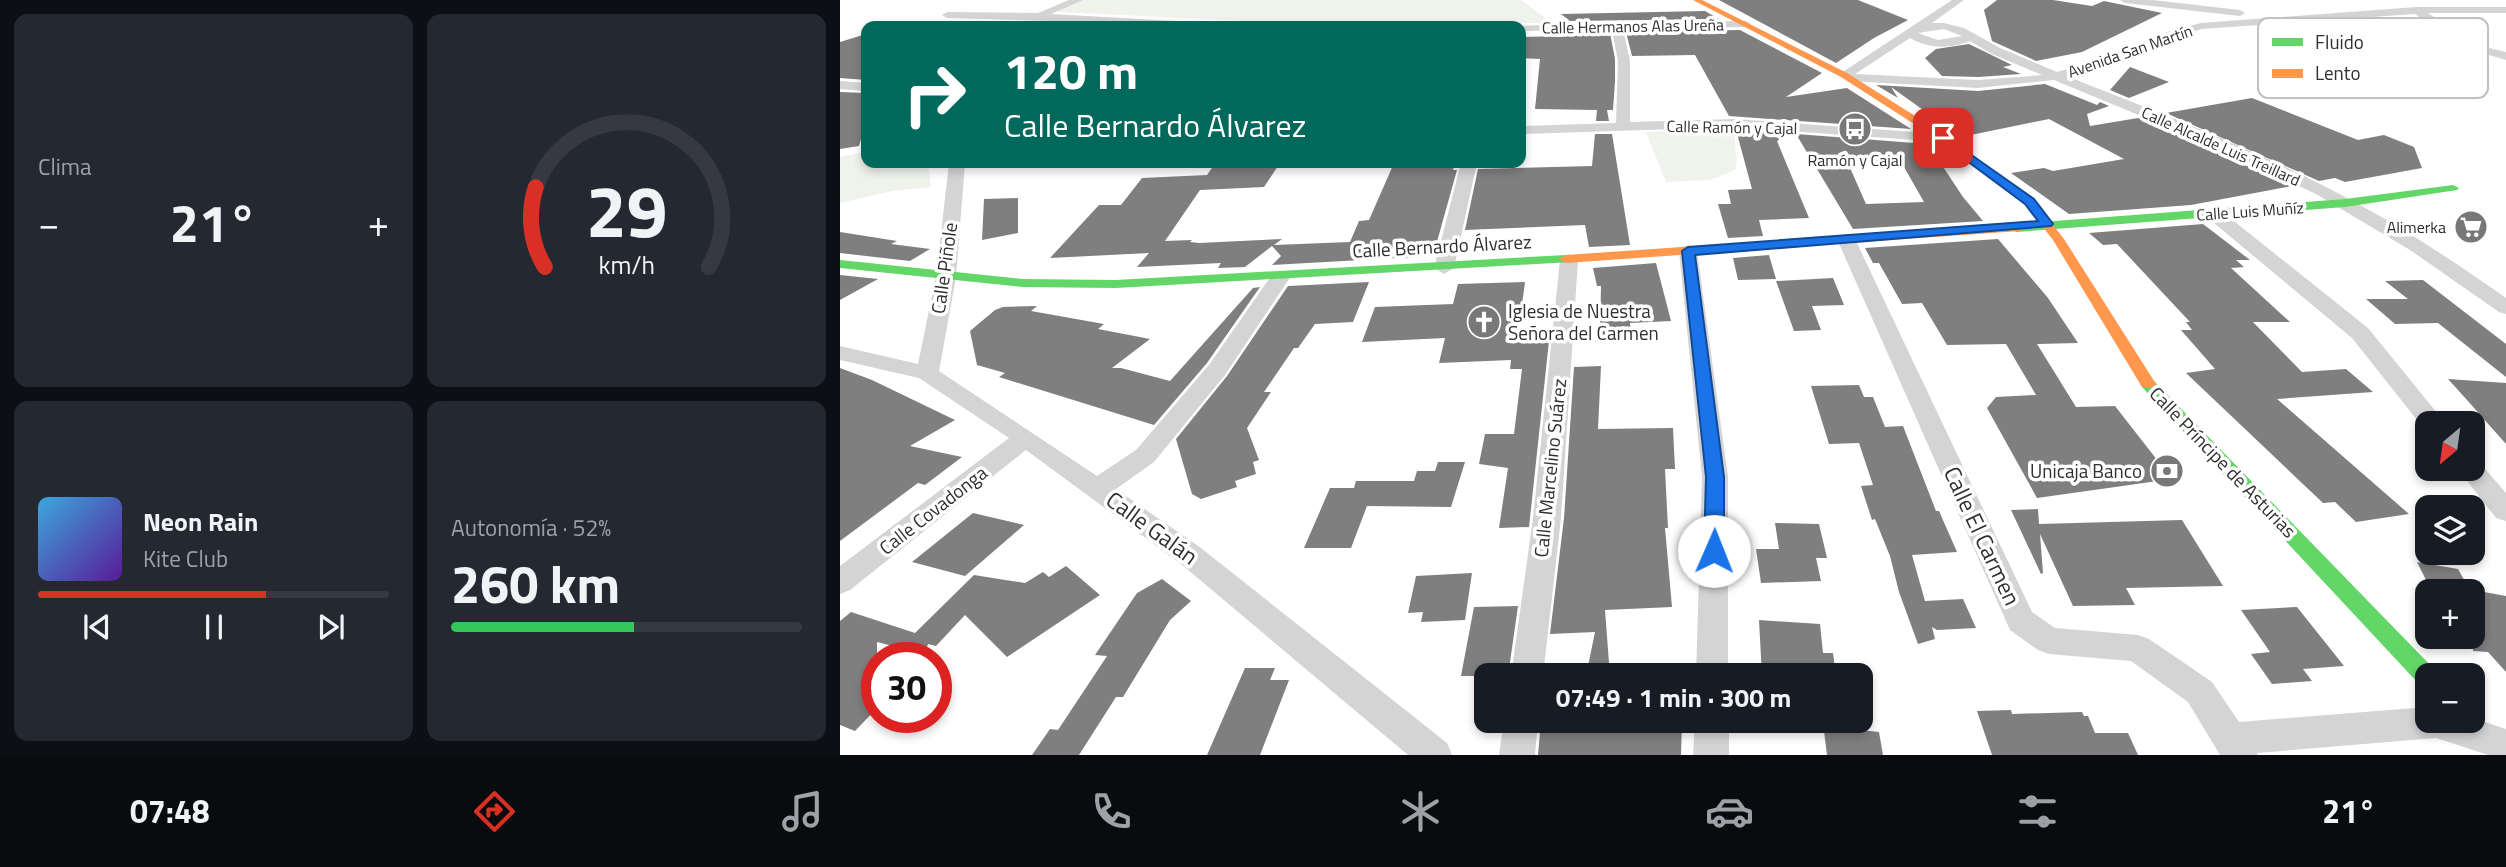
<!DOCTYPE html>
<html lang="es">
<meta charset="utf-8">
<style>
body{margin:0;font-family:"Titillium Web",sans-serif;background:#242831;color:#f1f3f6;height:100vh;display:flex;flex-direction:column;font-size:26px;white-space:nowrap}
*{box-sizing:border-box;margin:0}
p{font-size:23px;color:#9ea1a6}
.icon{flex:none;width:38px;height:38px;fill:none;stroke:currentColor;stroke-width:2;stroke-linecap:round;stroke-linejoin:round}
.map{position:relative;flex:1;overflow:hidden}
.drawer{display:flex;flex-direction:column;gap:14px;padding:14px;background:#0d0f14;width:840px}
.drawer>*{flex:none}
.guide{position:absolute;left:21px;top:21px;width:665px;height:147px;border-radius:14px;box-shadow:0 4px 10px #0003;background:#00695c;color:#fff;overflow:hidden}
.needle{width:46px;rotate:209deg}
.controls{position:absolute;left:1575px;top:411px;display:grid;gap:14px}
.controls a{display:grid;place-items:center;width:70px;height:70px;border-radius:14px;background:#171b24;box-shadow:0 4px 10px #0003;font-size:35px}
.speed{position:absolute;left:21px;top:642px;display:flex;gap:14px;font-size:35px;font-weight:700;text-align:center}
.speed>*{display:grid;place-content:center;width:91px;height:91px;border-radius:50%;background:#171b24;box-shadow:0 4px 10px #0003;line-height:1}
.speed .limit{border:10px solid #d22;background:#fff;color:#111}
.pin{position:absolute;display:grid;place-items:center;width:60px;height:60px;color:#fff;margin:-30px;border-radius:14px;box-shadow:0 4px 10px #0006}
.me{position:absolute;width:77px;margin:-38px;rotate:1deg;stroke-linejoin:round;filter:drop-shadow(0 0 5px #0008)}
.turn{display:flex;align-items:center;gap:24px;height:147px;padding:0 28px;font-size:32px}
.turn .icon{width:91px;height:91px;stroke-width:2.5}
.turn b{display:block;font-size:49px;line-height:60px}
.big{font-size:52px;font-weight:700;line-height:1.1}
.drawer .tile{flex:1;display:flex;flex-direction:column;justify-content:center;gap:10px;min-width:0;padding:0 24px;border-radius:14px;background:#242831}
.drawer .dial{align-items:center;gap:0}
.dial svg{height:182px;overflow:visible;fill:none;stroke:#363941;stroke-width:7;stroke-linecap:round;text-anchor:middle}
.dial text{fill:#f1f3f6;stroke:none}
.song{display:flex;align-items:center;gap:21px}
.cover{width:84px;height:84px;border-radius:10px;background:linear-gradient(135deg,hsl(200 70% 55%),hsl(270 70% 35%))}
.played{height:7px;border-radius:4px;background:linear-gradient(90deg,#d93025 65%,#363941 65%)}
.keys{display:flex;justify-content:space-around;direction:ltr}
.heat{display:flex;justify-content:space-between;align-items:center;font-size:38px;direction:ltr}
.charge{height:10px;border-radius:5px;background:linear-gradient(90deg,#34c759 52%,#363941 0)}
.drawer .tiles{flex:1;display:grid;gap:14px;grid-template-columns:repeat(2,1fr)}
.trip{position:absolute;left:634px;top:663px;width:399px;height:70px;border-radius:14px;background:#171b24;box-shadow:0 4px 10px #0003;font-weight:700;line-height:70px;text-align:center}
.tabs{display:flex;height:112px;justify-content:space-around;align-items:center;background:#090b0e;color:#9ea1a6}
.tabs .icon{width:49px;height:49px}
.tabs .current{color:#d93025}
.tabs b{font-size:32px;color:#f1f3f6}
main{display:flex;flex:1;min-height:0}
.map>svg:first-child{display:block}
.green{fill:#f0f2ec}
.building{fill:#7f7f7f;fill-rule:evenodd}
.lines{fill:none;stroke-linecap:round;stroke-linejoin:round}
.street{fill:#d4d4d4;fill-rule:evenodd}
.fast{fill:#63d668;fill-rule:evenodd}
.slow{fill:#ff974d;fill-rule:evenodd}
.route{fill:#1a73e8;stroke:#114b97;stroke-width:2}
.labels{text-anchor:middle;stroke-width:7;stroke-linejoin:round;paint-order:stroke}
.far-street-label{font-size:16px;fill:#2f2f2f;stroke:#fff}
.far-poi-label{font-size:16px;fill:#2f2f2f;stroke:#fff}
.street-label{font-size:19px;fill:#2f2f2f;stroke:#fff}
.poi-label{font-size:19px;fill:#2f2f2f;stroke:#fff;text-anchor:start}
.near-street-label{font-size:23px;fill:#2f2f2f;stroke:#fff}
.key{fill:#fff;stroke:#c1c1c1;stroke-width:2}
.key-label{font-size:19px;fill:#2f2f2f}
</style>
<main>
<section class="drawer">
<div class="tiles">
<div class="tile"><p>Clima</p>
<div class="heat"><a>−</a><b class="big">21°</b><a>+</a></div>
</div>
<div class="tile dial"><svg viewBox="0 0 100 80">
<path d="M14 69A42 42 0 1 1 86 69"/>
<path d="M14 69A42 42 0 0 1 10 34" stroke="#d93025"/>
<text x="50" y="56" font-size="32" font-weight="700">29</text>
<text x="50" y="72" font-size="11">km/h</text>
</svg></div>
<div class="tile">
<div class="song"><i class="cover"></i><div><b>Neon Rain</b><p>Kite Club</p></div></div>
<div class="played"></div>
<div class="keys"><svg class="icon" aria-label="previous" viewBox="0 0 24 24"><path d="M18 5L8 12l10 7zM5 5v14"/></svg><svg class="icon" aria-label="pause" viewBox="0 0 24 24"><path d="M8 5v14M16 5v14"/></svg><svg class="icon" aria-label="next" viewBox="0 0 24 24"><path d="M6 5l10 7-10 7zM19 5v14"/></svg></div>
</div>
<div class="tile"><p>Autonomía · 52%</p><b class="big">260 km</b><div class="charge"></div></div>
</div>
</section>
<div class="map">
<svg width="1666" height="755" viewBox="0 0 1666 755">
<rect width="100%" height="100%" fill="#fff"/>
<path class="green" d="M242,0H681L712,23H448L220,12L216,9Z
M885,128L894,132L897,163L895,170L870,180L826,182L806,132Z
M26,152V163H88L91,187L52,191L0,203V157Z"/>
<path class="building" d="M879,0H1018L1068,20L1034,38L996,63Z
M1157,0H1213L1252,6L1264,1L1322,13L1242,52L1196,61L1152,41L1144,10Z
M865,11L879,19L730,21L721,14Z
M900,30L982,73L946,97L1007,88L1071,129L889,116L855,55L792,56L786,32Z
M747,33H770L775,59V81L773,110H767L769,121H756L757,110L695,109L700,59L681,58V37L750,35Z
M26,34V80L0,78V42Z
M1129,44L1172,65L1163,67L1181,74L1138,77L1102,76L1085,58L1096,49Z
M1290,67L1329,82L1289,98L1270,90Z
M1205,84L1257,105L1260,102L1269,106L1247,114L1250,126L1298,118L1452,186L1351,205L1229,214L1171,173L1204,168L1213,171L1284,159L1209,119L1121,137L1051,87L1058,98L1036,85L1138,91Z
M0,92L26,93V122L19,146L0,149Z
M1412,98L1518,140L1544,135L1574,147L1582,168L1505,182L1495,178L1479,181L1326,113Z
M896,130L951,134L937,141L969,218L919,220L923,236L888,238L878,204H891L888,190L912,189Z
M755,134H772L790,245L749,247L745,225L625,230L638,169L752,166Z
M956,134L1088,144L1123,197L1143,221L1013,229ZM1060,160L1084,202L1026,204L1007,161Z
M440,163L424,187L360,190L325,241L352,240L350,242L359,243L442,239L434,245L510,242L519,221L529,220L554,163H615L613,170H617L593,256L432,265L441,256L432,246L405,267L378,268L381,263L297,267L309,253L210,258L259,205H281L302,178L367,175L374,165Z
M178,198V233L142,240L144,199Z
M1363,224L1410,260H1396L1404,267L1391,268L1450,322H1413L1462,372L1506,369L1533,392L1437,399L1569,514L1516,522L1495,502L1483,503L1346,373L1375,369L1341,330H1352L1346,322H1350L1277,244L1263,245L1249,233Z
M0,232L57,241L51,244L90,249L70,261L0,253Z
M1158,239L1208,298L1238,343L1197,344L1236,407L1275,406L1332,479L1197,498L1147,408L1156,397L1196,395L1166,344L1107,345L1082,303L1062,304L1039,263H1033L1025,248Z
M929,255L936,279L898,280L893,258Z
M816,263L831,321L790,323L791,333L760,335L761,286H757L753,268Z
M0,275L38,279L0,300Z
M993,278L1004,305L972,306L981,330L954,331L936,281Z
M1583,280L1666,344V377L1598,323L1555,324L1526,299H1568L1545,281Z
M529,282L513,322L475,324L458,348H454L424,392H431L407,428L419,460L413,462L416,474L395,481L397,487L361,499L352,494L336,439L387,376L448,286Z
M685,282L678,334L709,341L690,518L689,527L659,528L668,468L639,464L645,434H674L682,369H670L671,360L599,363L605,338L522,342L535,307L613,304L618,284Z
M420,287L367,363L314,425L159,377L165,373L137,365L130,331L155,310L163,307L197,306L191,311L264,324L258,329L310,339L272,368H281L330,381L413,288Z
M761,366L758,429L833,428L835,469H825L828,528H825L832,607L765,610L770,676H746L755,632L710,634L724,518L734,367Z
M0,368L32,380L115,420L70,446L122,457L85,485L78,483L0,541Z
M1608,379L1666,383V444L1627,400Z
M1019,385L1024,397H1033L1045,427L1063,426L1096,511H1099L1117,552L1072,555L1085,601L1123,599L1136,628L1097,630L1092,627L1095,639L1078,644L1059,592L1050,556L1035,519L1032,520L1021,486L1033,485L1019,443L989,444L971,386Z
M598,462H625L611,507L527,506L511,548H464L490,488H514L516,481H574L577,471H595Z
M1198,509L1199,524L1342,520L1383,586L1286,588L1295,605L1233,606L1200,534L1203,573L1201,574L1171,510Z
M133,513L184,525L125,576L72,562Z
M935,523L979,524L987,558H976L981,581L921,583L916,549H939Z
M1577,562L1618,569L1631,592H1592Z
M226,566L260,595L167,657L125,615L96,646L88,644L85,654L37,642V708L15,731L0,725V621L11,612L75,633L134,575L185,583L203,572L209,577Z
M632,573L625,620L581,622L583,612L568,613L576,576Z
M322,579L351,601L330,620L283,697H276L239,755H192L210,729L218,730L267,656L255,655L297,593Z
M1633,590L1666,596V672L1648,652L1633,651Z
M678,606L668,676H621L634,607Z
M1457,607L1504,666L1463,669L1472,681L1432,684L1411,654L1430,652L1401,610Z
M919,620L980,624L983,653H993L996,676H922Z
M405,668H435L430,680H449L420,755H367Z
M1171,710L1172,714L1242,712L1244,716H1248L1255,733H1288L1298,755H1152L1137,711Z
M701,721H842L841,755H698Z
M991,724L1011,725L1012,729L1039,732L1043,755H987L984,731H991Z"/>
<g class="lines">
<path class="street" d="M229,0H243L211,14L372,23L378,26L107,18L102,15L107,12L198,13Z
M1112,0H1124L1092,23H1104L1124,28L1160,48L1217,72L1259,60L1330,31L1361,23L1576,7H1666V13H1588L1633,44L1666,52V60L1625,48L1575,14L1361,29L1278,61L1229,77C1315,111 1402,144 1484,186C1548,218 1608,257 1666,298V314L1659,312L1570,250L1476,194L1378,148L1214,80L1138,88L1008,81L998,75ZM1104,29L1122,36L1098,40L1078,33ZM1070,38C1088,49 1110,49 1130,41L1152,54L1202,75L1138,80L1015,74Z
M1280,0H1312L1400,10L1405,13L1400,16L1285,3Z
M777,22L906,21L911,24L906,27L783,29L790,61V122L894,119L1103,134L1110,138L1103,142L894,127L681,134V126L776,123L778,61L772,30L681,31V26H677Z
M0,81L26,83V91L0,89Z
M109,163H125L116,277L99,371L257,476L296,450L369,365L434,272H448L451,276L385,375L314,462L276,489L361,548L607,743L612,755H568L341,564L186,450L10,590L0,594V566L169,438L79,378L0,360V346L78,364L96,277Z
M621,163H637L614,268L604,274L594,268Z
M1374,209L1380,210L1528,328L1606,424H1587L1585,430L1512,338L1368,218L1365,214Z
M1006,234L1015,239L1192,612L1215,628L1298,635L1309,639L1372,682L1399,722L1587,707V721H1633V718L1666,729V755H1648L1596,738L1417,753L1418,755H1380L1348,702L1291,661L1209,654L1198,650L1170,630L997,239Z
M848,245L857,251L888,477V676H856L862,477L839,251Z
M729,254L738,260L721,518L703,676H671L693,518L720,260Z
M1633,461L1640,463L1666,493V521L1656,518L1618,469H1633Z
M664,721H698L695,755H659Z
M855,721H889V755H853Z"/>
<path class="fast" d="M1613,185L1619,188L1617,190L1505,207L1176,232L1170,228L1176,224L1505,199Z
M726,255L733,259L731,262L276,288L182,287L0,268V260L182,279L276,280Z
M1308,379L1314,381L1595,670L1598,676H1587V687L1579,684L1302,387L1300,384Z"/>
<path class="slow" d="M853,0H862L1007,73L1107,136L1193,200L1224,239L1316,384L1314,387H1302L1213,240L1185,204L1099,140L1001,77Z
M1176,224L1182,228L1180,231L726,263L719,259L726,255Z"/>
</g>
<path class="route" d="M1103,135L1194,199L1213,224L1211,226L855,255L884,477V551L881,557L874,559L867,557L864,551L866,477L842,251L848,247L1198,221L1185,204L1099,140L1098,138Z"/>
<defs>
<symbol id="bus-disc" viewBox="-11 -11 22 22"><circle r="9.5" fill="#787878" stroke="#fff"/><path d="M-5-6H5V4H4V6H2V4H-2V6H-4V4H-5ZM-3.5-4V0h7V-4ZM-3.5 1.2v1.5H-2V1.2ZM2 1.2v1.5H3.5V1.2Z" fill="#fff"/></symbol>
<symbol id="supermarket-disc" viewBox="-11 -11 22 22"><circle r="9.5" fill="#787878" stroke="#fff"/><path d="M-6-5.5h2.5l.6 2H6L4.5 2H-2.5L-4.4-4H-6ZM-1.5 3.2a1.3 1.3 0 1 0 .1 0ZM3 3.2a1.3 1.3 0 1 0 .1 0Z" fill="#fff"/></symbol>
<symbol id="church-disc" viewBox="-11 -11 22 22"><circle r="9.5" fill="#787878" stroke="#fff"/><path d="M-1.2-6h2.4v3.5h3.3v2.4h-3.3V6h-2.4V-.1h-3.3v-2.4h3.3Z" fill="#fff"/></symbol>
<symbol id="bank-disc" viewBox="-11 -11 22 22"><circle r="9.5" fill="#787878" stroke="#fff"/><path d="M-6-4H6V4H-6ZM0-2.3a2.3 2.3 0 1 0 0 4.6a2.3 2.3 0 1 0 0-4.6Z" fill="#fff"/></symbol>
</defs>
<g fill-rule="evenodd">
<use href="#bus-disc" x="996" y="110" width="38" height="38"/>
<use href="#supermarket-disc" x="1612" y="208" width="38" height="38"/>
<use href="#church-disc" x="625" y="303" width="38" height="38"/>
<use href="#bank-disc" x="1308" y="452" width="38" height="38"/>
</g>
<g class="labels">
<g class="far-street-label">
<text transform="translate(793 26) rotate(-1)" y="6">Calle Hermanos Alas Ureña</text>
<text transform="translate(1290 51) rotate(-19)" y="6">Avenida San Martín</text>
<text transform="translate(892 127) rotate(1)" y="6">Calle Ramón y Cajal</text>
<text transform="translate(1381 146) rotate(24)" y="6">Calle Alcalde Luis Treillard</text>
<text transform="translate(1410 211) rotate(-4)" y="6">Calle Luis Muñíz</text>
</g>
<g class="far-poi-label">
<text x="1015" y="166">Ramón y Cajal</text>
<text x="1606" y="233" text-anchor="end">Alimerka</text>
</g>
<g class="street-label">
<text transform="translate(602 246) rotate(-3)" y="7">Calle Bernardo Álvarez</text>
<text transform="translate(104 268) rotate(-82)" y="7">Calle Piñole</text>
<text transform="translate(1383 462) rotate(46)" y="7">Calle Príncipe de Asturias</text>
<text transform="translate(710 468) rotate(-84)" y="7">Calle Marcelino Suárez</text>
<text transform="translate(93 510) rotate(-38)" y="7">Calle Covadonga</text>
</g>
<g class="poi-label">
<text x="668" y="318">Iglesia de Nuestra<tspan x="668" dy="22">Señora del Carmen</tspan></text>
<text x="1302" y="478" text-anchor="end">Unicaja Banco</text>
</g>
<g class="near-street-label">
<text transform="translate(312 528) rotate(36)" y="8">Calle Galán</text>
<text transform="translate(1142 536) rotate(65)" y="8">Calle El Carmen</text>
</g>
</g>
<rect x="1418" y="18" width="230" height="80" rx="10" class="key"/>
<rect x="1432" y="38" width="31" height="8" fill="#63d668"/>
<rect x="1432" y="69" width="31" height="9" fill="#ff974d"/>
<g class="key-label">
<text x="1475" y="49">Fluido</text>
<text x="1475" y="80">Lento</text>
</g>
</svg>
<div class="controls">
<a><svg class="needle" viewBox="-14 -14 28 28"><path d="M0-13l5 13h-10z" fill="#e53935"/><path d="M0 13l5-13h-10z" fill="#9ea1a6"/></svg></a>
<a><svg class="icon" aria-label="layers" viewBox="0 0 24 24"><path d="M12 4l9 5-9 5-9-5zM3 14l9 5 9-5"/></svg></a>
<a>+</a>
<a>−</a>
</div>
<div class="speed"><div class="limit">30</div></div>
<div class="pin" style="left:1103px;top:138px;background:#d93025"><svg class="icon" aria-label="arrive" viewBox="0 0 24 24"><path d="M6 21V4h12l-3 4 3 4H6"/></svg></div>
<svg class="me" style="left:874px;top:551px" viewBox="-20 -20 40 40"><circle r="19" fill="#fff"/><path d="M0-13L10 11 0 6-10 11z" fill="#1a73e8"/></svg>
<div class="trip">07:49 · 1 min · 300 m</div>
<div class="guide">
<div class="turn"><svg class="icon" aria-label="right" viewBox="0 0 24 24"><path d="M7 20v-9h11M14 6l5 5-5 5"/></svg><div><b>120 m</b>Calle Bernardo Álvarez</div></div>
</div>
</div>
</main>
<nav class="tabs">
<b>07:48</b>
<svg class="icon current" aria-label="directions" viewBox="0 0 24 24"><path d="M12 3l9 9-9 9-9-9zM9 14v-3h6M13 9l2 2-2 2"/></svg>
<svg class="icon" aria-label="music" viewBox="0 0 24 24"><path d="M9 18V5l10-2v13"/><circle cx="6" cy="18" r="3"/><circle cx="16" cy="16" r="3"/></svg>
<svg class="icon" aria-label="phone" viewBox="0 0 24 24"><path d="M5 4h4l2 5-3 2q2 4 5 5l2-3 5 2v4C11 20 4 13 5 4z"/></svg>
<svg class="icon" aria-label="climate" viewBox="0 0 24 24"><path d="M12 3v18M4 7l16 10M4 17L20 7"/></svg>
<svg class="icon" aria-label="car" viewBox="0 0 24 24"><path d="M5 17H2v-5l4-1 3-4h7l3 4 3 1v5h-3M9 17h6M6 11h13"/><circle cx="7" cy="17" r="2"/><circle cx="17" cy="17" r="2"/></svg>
<svg class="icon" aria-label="filters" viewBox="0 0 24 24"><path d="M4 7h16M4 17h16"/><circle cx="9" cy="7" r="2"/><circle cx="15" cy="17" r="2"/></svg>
<b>21°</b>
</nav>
